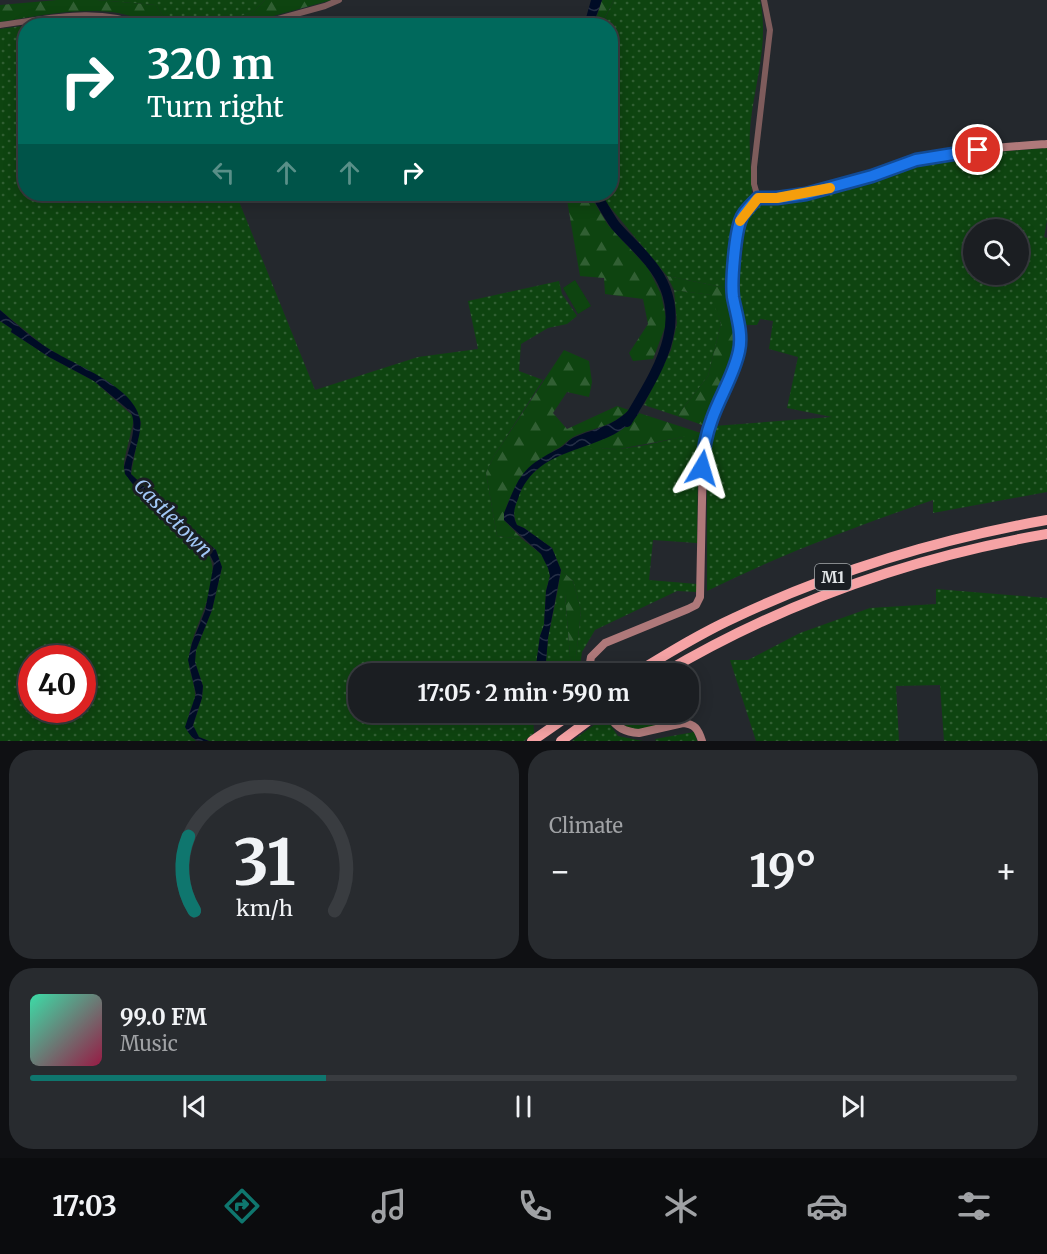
<!DOCTYPE html>
<meta charset="utf-8">
<style>
body{margin:0;font-family:Merriweather,serif;background:#282b2f;color:#f1f3f6;height:100vh;display:flex;flex-direction:column;font-size:22px;white-space:nowrap}
*{box-sizing:border-box;margin:0}
p{font-size:20px;color:#a0a2a5}
.icon{flex:none;width:33px;height:33px;fill:none;stroke:currentColor;stroke-width:2;stroke-linecap:round;stroke-linejoin:round}
.map{position:relative;height:741px;overflow:hidden}
.drawer{display:flex;flex-direction:column;gap:9px;padding:9px;background:#0f1013;flex:1}
.drawer>*{flex:none}
.guide{position:absolute;left:18px;top:18px;width:600px;height:183px;border-radius:24px;box-shadow:0 3px 15px #0003,0 0 0 2px #393c40;background:#00695c;color:#fff;overflow:hidden}
.fabs{position:absolute;left:963px;top:219px;display:grid;gap:12px}
.fabs a{display:grid;place-items:center;width:66px;height:66px;border-radius:50%;background:#1b1e22;box-shadow:0 3px 15px #0003,0 0 0 2px #393c40;font-size:30px}
.speed{position:absolute;left:18px;top:645px;display:flex;gap:12px;font-size:30px;font-weight:700;text-align:center}
.speed>*{display:grid;place-content:center;width:78px;height:78px;border-radius:50%;background:#1b1e22;box-shadow:0 3px 15px #0003,0 0 0 2px #393c40;line-height:1}
.speed .limit{border:9px solid #d22;background:#fff;color:#111}
.pin{position:absolute;display:grid;place-items:center;width:51px;height:51px;color:#fff;margin:-26px;border:3px solid #fff;border-radius:50%;box-shadow:0 2px 6px #0007}
.me{position:absolute;width:66px;margin:-33px;rotate:7deg;stroke-linejoin:round;filter:drop-shadow(0 0 4px #0008)}
.turn{display:flex;align-items:center;gap:21px;height:126px;padding:0 30px;font-size:27px}
.turn .icon{width:78px;height:78px;stroke-width:2.5}
.turn b{display:block;font-size:42px;line-height:51px}
.lanes{display:flex;align-items:center;height:57px;padding:0 30px;background:#0003;justify-content:center;gap:30px;direction:ltr}
.lanes .off{opacity:.35}
.big{font-size:45px;font-weight:700;line-height:1.1}
.drawer .tile{flex:1;display:flex;flex-direction:column;justify-content:center;gap:9px;min-width:0;padding:0 21px;border-radius:24px;background:#282b2f}
.drawer .dial{align-items:center;gap:0}
.dial svg{height:156px;overflow:visible;fill:none;stroke:#393c40;stroke-width:7;stroke-linecap:round;text-anchor:middle}
.dial text{fill:#f1f3f6;stroke:none}
.song{display:flex;align-items:center;gap:18px}
.cover{width:72px;height:72px;border-radius:9px;background:linear-gradient(135deg,hsl(160 70% 55%),hsl(340 70% 35%))}
.played{height:6px;border-radius:3px;background:linear-gradient(90deg,#0f766e 30%,#393c40 30%)}
.keys{display:flex;justify-content:space-around;direction:ltr}
.heat{display:flex;justify-content:space-between;align-items:center;font-size:33px;direction:ltr}
.drawer .tiles{flex:1;display:grid;gap:9px;grid-template-columns:1fr 1fr}
.tile:last-child{grid-column:span 2}
.trip{position:absolute;left:348px;top:663px;width:351px;height:60px;border-radius:24px;background:#1b1e22;box-shadow:0 3px 15px #0003,0 0 0 2px #393c40;font-weight:700;line-height:60px;text-align:center}
.tab-bar{display:flex;height:96px;justify-content:space-around;align-items:center;background:#0b0c0e;color:#a0a2a5}
.tab-bar .icon{width:42px;height:42px}
.tab-bar .current{color:#0f766e}
.tab-bar b{font-size:27px;color:#f1f3f6}
.map>svg:first-child{display:block}
.grass{fill:url(#grass-dots);fill-rule:evenodd}
.forest{fill:url(#forest-firs)}
.pitch{fill:#0e4410}
.water{fill:url(#water-waves)}
.lines{fill:none;stroke-linecap:round;stroke-linejoin:round}
.river{stroke:#000c26;stroke-width:10}
.street{stroke:#7e5c5c;stroke-width:6}
.secondary{stroke:#af797a;stroke-width:8}
.highway{stroke:#f6a3a5;stroke-width:10}
.route-casing{stroke:#114b97;stroke-width:15}
.route{stroke:#1a73e8;stroke-width:10}
.slow{stroke:#f59e0b;stroke-width:10}
.labels{text-anchor:middle;stroke-width:6;stroke-linejoin:round;paint-order:stroke}
.shield{fill:#1a1e23;stroke:#a5a9ac;stroke-width:1.5}
.shield-label{font-size:16px;font-weight:bold;fill:#e1e4e7}
.water-label{font-size:20px;font-style:italic;fill:#a2c7f6;stroke:#1a1e23}
</style>
<div class="map">
<svg width="1047" height="741" viewBox="0 0 1047 741">
<defs>
<pattern id="grass-dots" width="8" height="8" patternUnits="userSpaceOnUse" patternTransform="scale(1.5)"><rect width="8" height="8" fill="#0e4410"/><path d="M2 2h.1M6 6h.1" fill="none" stroke="#315f33" stroke-width="1.8" stroke-linecap="round"/></pattern>
<pattern id="forest-firs" width="22" height="20" patternUnits="userSpaceOnUse" patternTransform="scale(1.5)"><rect width="22" height="20" fill="#0e4410"/><path d="M5 1l3.5 6h-7zM16 11l3.5 6h-7z" fill="#315f33"/></pattern>
<pattern id="water-waves" width="16" height="10" patternUnits="userSpaceOnUse" patternTransform="scale(1.5)"><rect width="16" height="10" fill="#000c26"/><path d="M0 5q4-4 8 0t8 0" fill="none" stroke="#252f46"/></pattern>
</defs>
<rect width="100%" height="100%" fill="#24282d"/>
<path class="grass" d="M97,0H265L254,11L215,26L168,25L156,5Z
M614,0H760C769,40 756,79 751,119C748,143 751,168 752,192L749,201L737,218L727,288L667,276L605,201L603,194H610V26H601Z
M22,26L26,64V194H236L315,390L418,357L478,349L468,301L559,281L562,294L577,316L567,324L548,328L521,344L519,371L543,380L494,456L486,473L497,536L522,539L541,554L548,567L550,576L546,591L544,625L540,636L535,673L358,674V712L533,713L534,733L524,741H209L199,737L193,726L202,698L203,686L195,662L196,650L212,610L222,568L216,550L170,511L131,474L141,422L113,386L44,346L0,310V29Z
M1047,148V221L1044,237L1047,238V492L933,513V500C856,526 780,555 707,591V451L714,426L832,417L787,408L798,357L769,349L773,321L760,319L757,325H745L738,288L746,220L760,202H786L852,189L892,172L916,166L997,152ZM974,230H1018V274H974Z
M674,290L712,295L721,324L708,376L677,416L644,405L671,350L677,323Z
M0,321L12,329L11,332L49,357L94,381L134,417C133,429 123,459 124,467C128,491 183,530 202,545C232,578 190,623 189,660C188,672 196,684 195,697C195,703 190,708 189,714C188,721 190,730 191,737L196,741H0ZM32,658H82V710H32Z
M683,437H701L698,456L697,543L653,540L649,580L697,584V592L677,591L595,630L582,652L579,673H545L548,638L557,594H565L571,669L575,667L581,610L573,581L561,570L552,548L524,528L517,525C502,492 547,453 578,448C591,446 606,450 619,449C641,447 662,441 683,437Z
M936,589L1047,598V741H944L940,685L896,686L899,741H756L730,660H748L800,633L870,608L936,604Z
M689,710V712L682,721L638,730L626,727L613,713L688,712Z
M605,717L618,736L643,741H572Z
M694,732L697,741H656L655,739Z"/>
<path class="forest" d="M57,0H97L156,5L168,25C146,25 137,16 118,13C79,7 38,16 0,22V5Z
M265,0H332L240,25L215,26L254,11Z
M602,0H614L601,25H594Z
M566,194H589L608,225L648,268L661,294L667,322L653,359L633,361L629,353L648,324L643,299L605,294L604,278L580,276Z
M667,276L727,288L737,331L735,354L705,426L677,416L708,376L721,324L711,295L674,290Z
M564,350L589,361L592,382L589,397L567,392L553,413L567,429L617,406L629,410C609,429 596,426 573,437C566,441 562,448 554,450C533,470 506,489 504,520L522,539L497,536L486,473L494,456Z
M639,413L701,433V437H683L619,449L578,448C600,440 625,433 639,413Z
M561,570L573,581L581,610L575,668L571,669L565,594H557Z"/>
<path class="pitch" d="M575,280L591,306L578,314L563,288Z"/>
<path class="water" d="M591,0H602L593,25H584Z
M0,310C14,322 28,335 43,345C70,364 133,384 140,419C143,434 131,457 131,474L170,511L216,550L222,567L212,610L196,650L195,662L203,686L202,698L193,725L199,737L209,741C195,741 192,739 185,727L196,694L188,660L192,643L205,611L214,563L209,553L202,545L148,501L135,487L125,474L124,467C128,451 139,425 130,411L94,381L49,357L11,332L12,329L0,321Z
M629,410L639,413C609,456 537,440 518,499C514,509 512,515 517,525L524,528L552,548L561,570L548,638L545,673H535L540,636L544,625L546,591L550,576L548,568L541,554L504,520V513C520,474 522,467 560,448C566,445 569,439 575,437C596,428 611,427 629,410Z"/>
<g class="lines">
<path class="river" d="M596,194C602,204 608,215 615,225C626,238 639,249 650,263C695,317 657,371 627,422"/>
<path class="street" d="M0,25C47,19 98,6 143,26
M253,26L325,6L339,0
M758,198L754,184V167L770,30L764,0"/>
<path class="secondary" d="M588,674L591,657L605,643L688,609L696,605L700,597L703,453L712,417L731,376L740,349L739,325L733,296L735,253L741,218L758,198C796,199 835,189 871,177C886,172 899,165 914,161C956,150 1004,147 1047,144
M609,716C617,728 625,732 639,733L683,723C695,724 698,729 702,741"/>
<path class="highway" d="M634,674C667,654 699,634 734,618C834,571 939,539 1047,520
M662,674C780,604 912,557 1047,534
M532,741L574,712
M561,741L600,712"/>
</g>
<g class="lines">
<defs>
<path id="route" d="M702,468C703,451 706,435 712,419C720,396 734,375 739,351C743,333 736,314 733,297C731,282 735,233 741,219C743,212 752,204 758,198H777L806,194L872,176L916,160L978,150"/>
</defs>
<use href="#route" class="route-casing"/>
<use href="#route" class="route"/>
<path class="slow" d="M740,221L758,198H777L830,188"/>
</g>
<g class="labels">
<rect class="shield" x="815" y="564" width="36" height="26" rx="4.5"/>
<g class="shield-label">
<text x="833" y="583">M1</text>
</g>
<g class="water-label">
<text transform="translate(173 518) rotate(45)" y="7">Castletown</text>
</g>
</g>
</svg>
<div class="fabs">
<a><svg class="icon" aria-label="search" viewBox="0 0 24 24"><circle cx="10" cy="10" r="6"/><path d="M15 15l6 6"/></svg></a>
</div>
<div class="speed"><div class="limit">40</div></div>
<div class="pin" style="left:978px;top:150px;background:#d93025"><svg class="icon" aria-label="arrive" viewBox="0 0 24 24"><path d="M6 21V4h12l-3 4 3 4H6"/></svg></div>
<svg class="me" style="left:702px;top:468px" viewBox="-20 -20 40 40"><path d="M0-17L14 15 0 8-14 15z" fill="#1a73e8" stroke="#fff" stroke-width="4"/></svg>
<div class="trip">17:05 · 2 min · 590 m</div>
<div class="guide">
<div class="turn"><svg class="icon" aria-label="right" viewBox="0 0 24 24"><path d="M7 20v-9h11M14 6l5 5-5 5"/></svg><div><b>320 m</b>Turn right</div></div>
<div class="lanes"><svg class="icon off" aria-label="left" viewBox="0 0 24 24"><path d="M17 20v-9H6M10 6l-5 5 5 5"/></svg><svg class="icon off" aria-label="ahead" viewBox="0 0 24 24"><path d="M12 20V5M6 11l6-6 6 6"/></svg><svg class="icon off" aria-label="ahead" viewBox="0 0 24 24"><path d="M12 20V5M6 11l6-6 6 6"/></svg><svg class="icon" aria-label="right" viewBox="0 0 24 24"><path d="M7 20v-9h11M14 6l5 5-5 5"/></svg></div>
</div>
</div>
<section class="drawer">
<div class="tiles">
<div class="tile dial"><svg viewBox="0 0 100 80">
<path d="M14 69A42 42 0 1 1 86 69"/>
<path d="M14 69A42 42 0 0 1 11 31" stroke="#0f766e"/>
<text x="50" y="56" font-size="32" font-weight="700">31</text>
<text x="50" y="72" font-size="11">km/h</text>
</svg></div>
<div class="tile"><p>Climate</p>
<div class="heat"><a>−</a><b class="big">19°</b><a>+</a></div>
</div>
<div class="tile">
<div class="song"><i class="cover"></i><div><b>99.0 FM</b><p>Music</p></div></div>
<div class="played"></div>
<div class="keys"><svg class="icon" aria-label="previous" viewBox="0 0 24 24"><path d="M18 5L8 12l10 7zM5 5v14"/></svg><svg class="icon" aria-label="pause" viewBox="0 0 24 24"><path d="M8 5v14M16 5v14"/></svg><svg class="icon" aria-label="next" viewBox="0 0 24 24"><path d="M6 5l10 7-10 7zM19 5v14"/></svg></div>
</div>
</div>
</section>
<nav class="tab-bar">
<b>17:03</b>
<svg class="icon current" aria-label="directions" viewBox="0 0 24 24"><path d="M12 3l9 9-9 9-9-9zM9 14v-3h6M13 9l2 2-2 2"/></svg>
<svg class="icon" aria-label="music" viewBox="0 0 24 24"><path d="M9 18V5l10-2v13"/><circle cx="6" cy="18" r="3"/><circle cx="16" cy="16" r="3"/></svg>
<svg class="icon" aria-label="phone" viewBox="0 0 24 24"><path d="M5 4h4l2 5-3 2q2 4 5 5l2-3 5 2v4C11 20 4 13 5 4z"/></svg>
<svg class="icon" aria-label="climate" viewBox="0 0 24 24"><path d="M12 3v18M4 7l16 10M4 17L20 7"/></svg>
<svg class="icon" aria-label="car" viewBox="0 0 24 24"><path d="M5 17H2v-5l4-1 3-4h7l3 4 3 1v5h-3M9 17h6M6 11h13"/><circle cx="7" cy="17" r="2"/><circle cx="17" cy="17" r="2"/></svg>
<svg class="icon" aria-label="filters" viewBox="0 0 24 24"><path d="M4 7h16M4 17h16"/><circle cx="9" cy="7" r="2"/><circle cx="15" cy="17" r="2"/></svg>
</nav>
